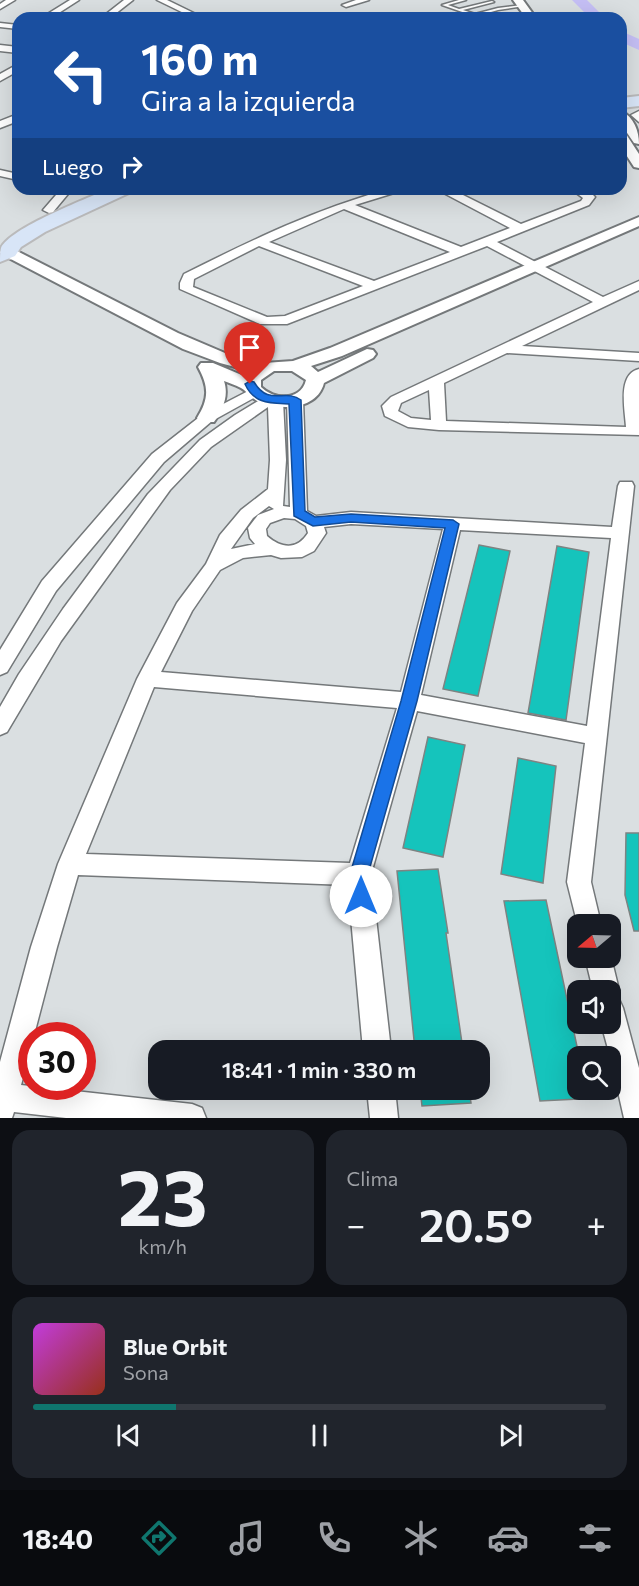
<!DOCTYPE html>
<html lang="es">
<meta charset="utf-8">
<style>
body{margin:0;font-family:Commissioner,sans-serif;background:#20242c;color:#f1f3f6;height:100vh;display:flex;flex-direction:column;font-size:22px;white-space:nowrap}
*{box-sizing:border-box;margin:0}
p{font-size:20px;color:#9ea1a6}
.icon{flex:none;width:33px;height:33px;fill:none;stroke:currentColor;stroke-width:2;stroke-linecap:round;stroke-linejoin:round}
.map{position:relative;height:1118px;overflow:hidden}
.sheet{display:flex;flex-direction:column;gap:12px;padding:12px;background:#0d0f14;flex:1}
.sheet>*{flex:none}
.hud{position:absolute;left:12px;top:12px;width:615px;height:183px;border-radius:18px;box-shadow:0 6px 24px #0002;background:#1a4fa0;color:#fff;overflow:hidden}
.needle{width:39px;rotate:251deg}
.buttons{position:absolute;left:567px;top:914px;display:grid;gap:12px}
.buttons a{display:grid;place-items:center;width:54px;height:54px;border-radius:12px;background:#171b24;box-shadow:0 6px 24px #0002;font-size:30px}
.speed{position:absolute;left:18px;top:1022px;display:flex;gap:12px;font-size:30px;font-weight:700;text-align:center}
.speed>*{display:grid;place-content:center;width:78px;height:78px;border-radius:50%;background:#171b24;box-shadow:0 6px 24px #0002;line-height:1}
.speed .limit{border:9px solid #d22;background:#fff;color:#111}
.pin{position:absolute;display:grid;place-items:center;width:51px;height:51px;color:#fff;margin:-62px -26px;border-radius:50% 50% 50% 0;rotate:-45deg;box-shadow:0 0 6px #0007}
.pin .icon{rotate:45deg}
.me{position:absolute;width:66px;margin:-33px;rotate:0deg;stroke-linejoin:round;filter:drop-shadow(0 0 4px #0008)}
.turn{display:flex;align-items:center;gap:21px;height:126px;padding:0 30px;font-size:27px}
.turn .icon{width:78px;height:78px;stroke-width:2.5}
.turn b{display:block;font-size:42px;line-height:51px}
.then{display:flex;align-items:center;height:57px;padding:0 30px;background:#0003;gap:12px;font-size:22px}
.big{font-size:45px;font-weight:600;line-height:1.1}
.sheet .widget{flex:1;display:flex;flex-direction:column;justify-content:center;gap:9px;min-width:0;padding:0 21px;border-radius:18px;background:#20242c}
.sheet .dial{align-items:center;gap:0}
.dial b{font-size:78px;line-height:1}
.song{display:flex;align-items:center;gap:18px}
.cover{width:72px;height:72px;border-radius:9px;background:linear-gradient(135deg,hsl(290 70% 55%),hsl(10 70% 35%))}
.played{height:6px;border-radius:3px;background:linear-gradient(90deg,#0f766e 25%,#363941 25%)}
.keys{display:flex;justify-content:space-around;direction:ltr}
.heat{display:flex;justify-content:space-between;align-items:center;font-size:33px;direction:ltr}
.sheet .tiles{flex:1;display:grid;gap:12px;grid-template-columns:1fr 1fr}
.widget:last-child{grid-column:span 2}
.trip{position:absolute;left:148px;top:1040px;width:342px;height:60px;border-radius:18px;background:#171b24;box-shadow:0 6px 24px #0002;font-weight:600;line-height:60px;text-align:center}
.menu{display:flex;height:96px;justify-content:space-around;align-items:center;background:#090b0e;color:#9ea1a6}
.menu .icon{width:42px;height:42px}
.menu .on{color:#0f766e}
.menu b{font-size:27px;color:#f1f3f6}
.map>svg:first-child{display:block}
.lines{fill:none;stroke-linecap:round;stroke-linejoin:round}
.river{fill:#c5bff5;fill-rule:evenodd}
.building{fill:#15c4bc;stroke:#7e8382;stroke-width:1.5}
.service-casing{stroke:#74787a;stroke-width:3}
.minor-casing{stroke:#74787a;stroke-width:3}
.tertiary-casing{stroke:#74787a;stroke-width:4}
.primary-casing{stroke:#bababb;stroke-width:4}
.service{fill:#fff;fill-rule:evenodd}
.minor{fill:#fff;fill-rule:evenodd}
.tertiary{fill:#fff;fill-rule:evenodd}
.primary{fill:#d8e5f7;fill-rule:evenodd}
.route{fill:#1a73e8;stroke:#114b97;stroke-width:1.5}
</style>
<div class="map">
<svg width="639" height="1118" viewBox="0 0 639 1118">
<rect width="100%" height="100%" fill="#dadfe1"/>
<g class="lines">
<path class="river" d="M572,0H587L605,18H590Z
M621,31L639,39V50L621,42Z"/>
</g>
<path class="building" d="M479,545L510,551L478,696L443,689Z
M557,546L589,552L566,720L528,713Z
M428,737L465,745L443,857L403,848Z
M518,758L556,766L543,883L501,874Z
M626,833H639V931H634L625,895Z
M438,869L448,933H446L463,1050H415L397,871Z
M546,900L578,1051V1099L540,1101L504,901Z
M420,1089H469L471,1103L422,1106Z"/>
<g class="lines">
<defs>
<path id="service" d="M459,0H466L448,5L459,9L492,1L494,2L463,10L475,14L498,8L522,5L524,6L498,10L470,18H463L471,15L442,5Z
M504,16L505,18H497L498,17Z"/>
<path id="minor" d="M6,0H15L0,9V4Z
M70,0H79L51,18H41Z
M124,0H133L110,18H101Z
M157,0H167L204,18H194Z
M356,0H369L346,7L342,5Z
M0,23L18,25V29L0,27Z
M0,45L18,47V53L0,51Z
M18,64V71L0,81V74Z
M639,111V122L631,115Z
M18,114V121L0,128V121Z
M0,170L18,174V180L0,176Z
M49,189H62L68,194L53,212L49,213L43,210L56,195Z
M389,189H407L355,205L461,247L510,228L436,189H451L521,224L581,201L583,198L571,189C581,189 588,189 595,197L589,205L497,242L603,297L639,281V290L522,346L639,353V361L507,353L444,383L446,421L626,427C625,410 617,374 639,369V435L439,430L408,427L385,416L382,406L391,397L593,302L487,246L287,324H260L180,289V283L184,274C252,240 316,209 389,189ZM344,209L450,252L374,281L269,242ZM259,246L363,286L285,316L267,317L193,287L194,279ZM429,390L431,420L411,418L398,411L401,403Z
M254,388L261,392L259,395L212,421L164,462L56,591L7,672L0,675V650L42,581L152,454L202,415Z
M268,395L280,398L283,401L286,460L283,506L290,507L287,400L295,395L303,400L307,511L316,516L351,512L612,527L618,486L620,482H632L634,486L591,882L601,924H578V926L567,882L585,743L417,711L371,874L391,1050H363L348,885L78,875L57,947L34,1035H32V1045L21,1085L192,1104L202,1108L206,1118H66L14,1112L12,1118H0V1062L31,947L58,864L137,679L177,603L206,564L220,535L241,510L268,489L270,460L268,407L211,447L170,490L61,641L7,732L0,735V707L19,674L63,609L148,494L200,440L235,415ZM269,506L274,509L258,515L248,528L250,538L255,544L231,549L253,518ZM284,518L295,519L306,526L308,533C297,550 282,549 267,536L266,529L270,523ZM351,524L443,529L401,692L161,672L192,611L220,570L243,558L271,555L281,558L302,557L314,551L326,533L324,527ZM460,530L611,538L587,726L421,695ZM154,687L397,708L350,863L86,854Z
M585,957H611L619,990L616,997L619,999L623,1008L639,1068V1118H624L610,1056L601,1023H610V990H593Z
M367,1089H395L398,1118H370Z"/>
<path id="tertiary" d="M513,0H523L536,18H526Z
M621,111C634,117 639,131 639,144L634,143L621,124Z
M621,133L626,134L639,154V168L634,167L621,147Z
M639,217V226L342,356L311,366L318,372L367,349L373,350L376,354L373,358L324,383C317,410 281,411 260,402C251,399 248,392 241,388C236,385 229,383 224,381C229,396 223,409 214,422H200L197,418C209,399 209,387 198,367L201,363H213L244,376L250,371L220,363L183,349L3,255L0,252L8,247L13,249L178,333L232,356L264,363L293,361L330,348ZM274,371H292L306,380C301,401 274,400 261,387V380Z"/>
<path id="primary" d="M639,96V106L621,108V98Z
M108,189H132L129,193L45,232L21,247L15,256L0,262C0,258 0,252 1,248C10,228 86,199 108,189Z"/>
</defs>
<use href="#service" class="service-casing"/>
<use href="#minor" class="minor-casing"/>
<use href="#tertiary" class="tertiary-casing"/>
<use href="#primary" class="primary-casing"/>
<use href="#service" class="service"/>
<use href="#minor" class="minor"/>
<use href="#tertiary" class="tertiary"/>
<use href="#primary" class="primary"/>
</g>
<path class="route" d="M250,381L254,382C269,407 285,388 301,400L305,511L315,517L351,514L453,520L459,524L417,701L368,874L370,896L367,902L361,905L354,902L350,874L401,701L445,528L351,522L313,526L294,516L289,404C270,403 254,404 245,384Z"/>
</svg>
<div class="buttons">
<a><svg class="needle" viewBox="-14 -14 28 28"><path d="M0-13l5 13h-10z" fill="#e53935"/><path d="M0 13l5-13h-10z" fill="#9ea1a6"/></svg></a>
<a><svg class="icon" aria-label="sound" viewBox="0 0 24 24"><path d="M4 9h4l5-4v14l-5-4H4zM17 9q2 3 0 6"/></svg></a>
<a><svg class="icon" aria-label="search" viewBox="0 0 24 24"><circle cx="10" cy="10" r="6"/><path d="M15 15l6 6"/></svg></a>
</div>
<div class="speed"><div class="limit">30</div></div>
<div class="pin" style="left:250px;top:384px;background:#d93025"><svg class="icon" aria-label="arrive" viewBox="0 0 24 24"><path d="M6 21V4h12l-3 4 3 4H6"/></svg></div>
<svg class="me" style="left:361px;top:896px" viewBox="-20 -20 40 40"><circle r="19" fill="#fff"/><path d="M0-13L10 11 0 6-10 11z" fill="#1a73e8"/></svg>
<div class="trip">18:41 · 1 min · 330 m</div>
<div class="hud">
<div class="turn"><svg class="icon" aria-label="left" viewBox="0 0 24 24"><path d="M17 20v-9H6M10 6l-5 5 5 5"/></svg><div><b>160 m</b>Gira a la izquierda</div></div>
<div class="then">Luego<svg class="icon" aria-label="right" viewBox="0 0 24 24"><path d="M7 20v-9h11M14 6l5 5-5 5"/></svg></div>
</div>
</div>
<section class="sheet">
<div class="tiles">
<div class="widget dial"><b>23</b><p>km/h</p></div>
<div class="widget"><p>Clima</p>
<div class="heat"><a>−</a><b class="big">20.5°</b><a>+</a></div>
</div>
<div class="widget">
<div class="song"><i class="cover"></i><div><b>Blue Orbit</b><p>Sona</p></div></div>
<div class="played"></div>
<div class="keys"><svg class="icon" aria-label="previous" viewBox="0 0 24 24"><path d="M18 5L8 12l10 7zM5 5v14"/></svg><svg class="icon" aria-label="pause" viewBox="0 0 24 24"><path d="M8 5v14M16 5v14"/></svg><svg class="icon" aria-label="next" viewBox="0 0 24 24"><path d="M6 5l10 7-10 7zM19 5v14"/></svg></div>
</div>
</div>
</section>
<nav class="menu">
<b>18:40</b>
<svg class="icon on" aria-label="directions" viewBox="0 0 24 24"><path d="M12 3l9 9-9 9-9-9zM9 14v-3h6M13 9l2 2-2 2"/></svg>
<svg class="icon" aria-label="music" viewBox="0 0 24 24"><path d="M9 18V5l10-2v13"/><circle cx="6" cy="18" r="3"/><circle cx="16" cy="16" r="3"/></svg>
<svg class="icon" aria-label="phone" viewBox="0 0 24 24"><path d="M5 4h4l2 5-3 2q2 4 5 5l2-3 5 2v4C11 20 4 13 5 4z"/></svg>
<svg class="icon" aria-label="climate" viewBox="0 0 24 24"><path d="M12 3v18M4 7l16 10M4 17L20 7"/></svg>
<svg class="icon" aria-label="car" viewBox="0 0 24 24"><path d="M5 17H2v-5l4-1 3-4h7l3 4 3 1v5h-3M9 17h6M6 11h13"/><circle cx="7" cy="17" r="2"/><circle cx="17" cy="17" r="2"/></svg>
<svg class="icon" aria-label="filters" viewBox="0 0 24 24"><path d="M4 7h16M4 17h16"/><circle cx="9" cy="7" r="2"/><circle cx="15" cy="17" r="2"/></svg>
</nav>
